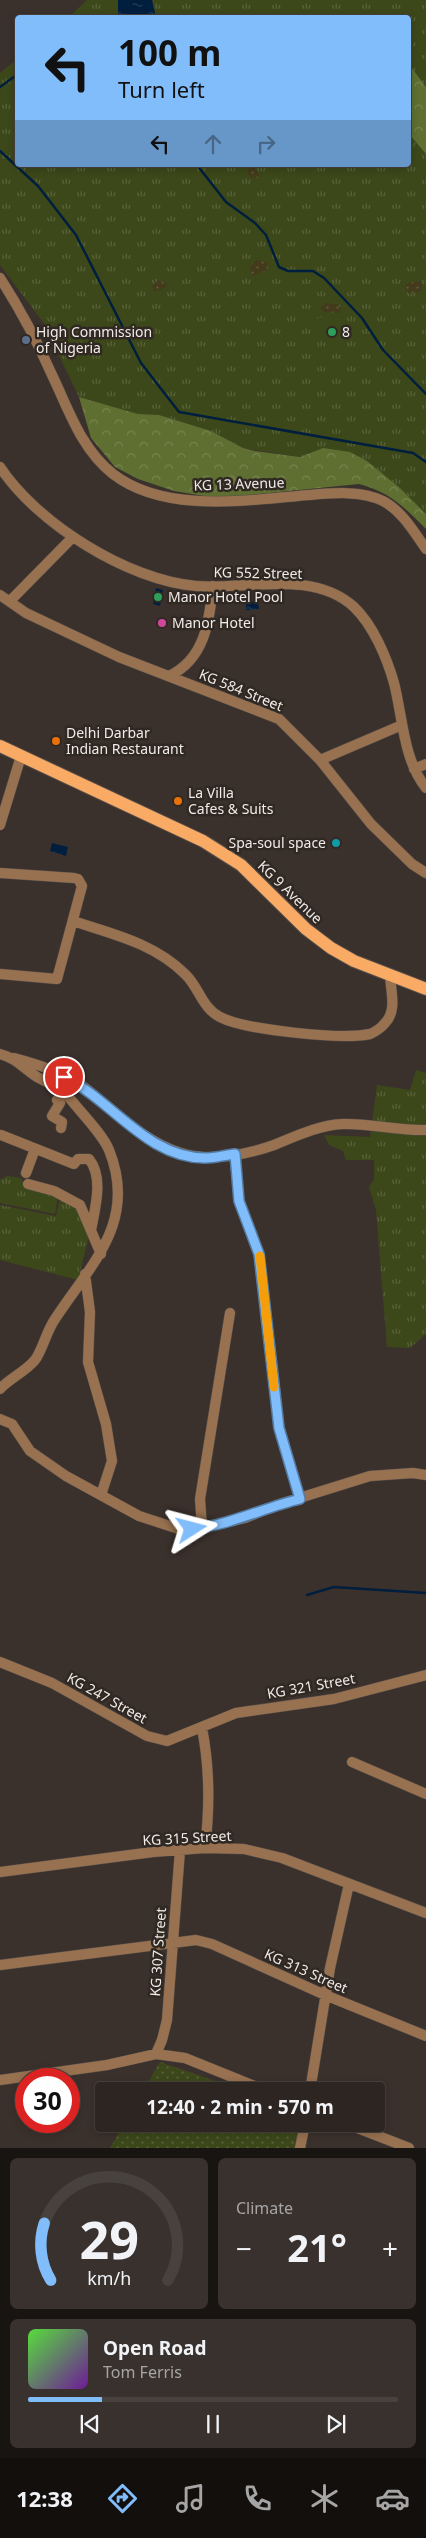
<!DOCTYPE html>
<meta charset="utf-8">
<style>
body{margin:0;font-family:"Noto Sans",sans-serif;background:#38312e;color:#f1f3f6;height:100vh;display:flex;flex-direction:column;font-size:19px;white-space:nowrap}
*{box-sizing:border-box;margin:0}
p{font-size:16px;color:#a6a5a5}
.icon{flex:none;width:28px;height:28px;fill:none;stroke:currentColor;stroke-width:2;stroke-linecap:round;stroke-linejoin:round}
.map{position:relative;height:2148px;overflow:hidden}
.side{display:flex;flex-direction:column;gap:10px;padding:10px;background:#181412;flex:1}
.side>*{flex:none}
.banner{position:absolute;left:15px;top:15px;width:396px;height:152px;border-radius:5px;box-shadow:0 2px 8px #0003,0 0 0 1px #48423f;background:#81bdfa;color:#111;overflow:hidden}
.speed{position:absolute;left:15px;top:2068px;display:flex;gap:10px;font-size:25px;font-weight:700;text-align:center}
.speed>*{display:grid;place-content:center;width:65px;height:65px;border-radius:50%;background:#2c2521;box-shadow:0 2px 8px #0003,0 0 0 1px #48423f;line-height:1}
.speed .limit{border:8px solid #d22;background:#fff;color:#111}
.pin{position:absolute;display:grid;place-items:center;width:42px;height:42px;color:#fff;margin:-21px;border:2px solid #fff;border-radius:50%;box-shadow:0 1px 5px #0007}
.me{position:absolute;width:55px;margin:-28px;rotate:81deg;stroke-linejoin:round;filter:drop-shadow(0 0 4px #0008)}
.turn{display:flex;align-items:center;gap:18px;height:105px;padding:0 20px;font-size:22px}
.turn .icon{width:65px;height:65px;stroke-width:2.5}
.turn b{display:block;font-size:35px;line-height:42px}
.lanes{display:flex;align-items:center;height:48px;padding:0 20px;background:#0003;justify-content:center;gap:25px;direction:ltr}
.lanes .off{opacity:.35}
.big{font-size:38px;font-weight:700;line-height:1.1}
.side .card{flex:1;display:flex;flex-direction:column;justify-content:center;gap:8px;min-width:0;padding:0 18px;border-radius:8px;background:#38312e}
.side .dial{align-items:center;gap:0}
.dial svg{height:130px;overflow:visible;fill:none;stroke:#48423f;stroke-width:7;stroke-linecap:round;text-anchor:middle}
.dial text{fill:#f1f3f6;stroke:none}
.song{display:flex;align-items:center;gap:15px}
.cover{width:60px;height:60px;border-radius:8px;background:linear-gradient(135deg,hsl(110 70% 55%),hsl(280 70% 35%))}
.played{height:5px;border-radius:2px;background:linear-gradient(90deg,#81bdfa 20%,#48423f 20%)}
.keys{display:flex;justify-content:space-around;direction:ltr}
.heat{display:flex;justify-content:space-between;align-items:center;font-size:28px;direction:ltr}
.side .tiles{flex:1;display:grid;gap:10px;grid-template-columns:1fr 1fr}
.card:last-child{grid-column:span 2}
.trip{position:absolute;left:95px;top:2082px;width:290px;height:50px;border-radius:5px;background:#2c2521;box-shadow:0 2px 8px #0003,0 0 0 1px #48423f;font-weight:700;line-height:50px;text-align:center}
.tab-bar{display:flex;height:80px;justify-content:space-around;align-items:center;background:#120f0d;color:#a6a5a5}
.tab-bar .icon{width:35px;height:35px}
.tab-bar .active{color:#81bdfa}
.tab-bar b{font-size:22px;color:#f1f3f6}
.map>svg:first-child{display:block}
.grass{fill:url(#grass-tufts)}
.forest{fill:url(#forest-crowns)}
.sand{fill:url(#sand-dots)}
.park{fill:url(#park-dots)}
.pitch{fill:#3c481a}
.water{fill:url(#water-ripples)}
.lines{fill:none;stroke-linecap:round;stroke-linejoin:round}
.stream{stroke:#001e3d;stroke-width:2.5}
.minor-casing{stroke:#584f4a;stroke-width:11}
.major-casing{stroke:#584f4a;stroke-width:14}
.minor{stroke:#977150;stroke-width:10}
.major{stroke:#f9ab65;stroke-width:12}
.route-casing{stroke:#547ba2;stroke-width:12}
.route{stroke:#81bdfa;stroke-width:9}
.slow{stroke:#f59e0b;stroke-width:9}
.leisure-dot{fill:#2e9e5b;stroke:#302822;stroke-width:2}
.service-dot{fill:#5c6f8a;stroke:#302822;stroke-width:2}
.hotel-dot{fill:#d1479c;stroke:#302822;stroke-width:2}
.food-dot{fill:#e8710a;stroke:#302822;stroke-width:2}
.culture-dot{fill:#0f9aa8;stroke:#302822;stroke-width:2}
.labels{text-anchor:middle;stroke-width:5;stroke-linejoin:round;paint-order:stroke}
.poi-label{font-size:14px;fill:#f1ebe7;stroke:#302822;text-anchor:start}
.street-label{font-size:14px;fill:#f1ebe7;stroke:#302822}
</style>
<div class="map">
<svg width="426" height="2148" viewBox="0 0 426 2148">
<defs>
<pattern id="grass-tufts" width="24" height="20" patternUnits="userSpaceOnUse" patternTransform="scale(1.25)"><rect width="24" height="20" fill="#3c481a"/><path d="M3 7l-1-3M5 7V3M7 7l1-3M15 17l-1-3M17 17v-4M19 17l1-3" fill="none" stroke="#59633b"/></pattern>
<pattern id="forest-crowns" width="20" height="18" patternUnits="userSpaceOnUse" patternTransform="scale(1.25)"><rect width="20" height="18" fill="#5f6f31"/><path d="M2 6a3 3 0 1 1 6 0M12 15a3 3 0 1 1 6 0" fill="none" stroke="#76844f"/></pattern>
<pattern id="sand-dots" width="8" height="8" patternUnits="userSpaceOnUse" patternTransform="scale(1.25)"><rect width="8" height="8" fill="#433b1b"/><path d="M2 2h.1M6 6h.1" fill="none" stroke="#5f583c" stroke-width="1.8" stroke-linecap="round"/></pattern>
<pattern id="park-dots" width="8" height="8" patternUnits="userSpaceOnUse" patternTransform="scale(1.25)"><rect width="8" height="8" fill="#3c481a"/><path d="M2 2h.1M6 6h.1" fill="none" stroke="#59633b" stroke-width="1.8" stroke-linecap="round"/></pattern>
<pattern id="water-ripples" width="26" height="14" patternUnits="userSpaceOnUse" patternTransform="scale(1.25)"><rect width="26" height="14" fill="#001e3d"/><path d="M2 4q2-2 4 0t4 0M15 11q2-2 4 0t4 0" fill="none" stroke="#263f59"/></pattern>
</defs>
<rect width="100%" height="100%" fill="#3b312c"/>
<path class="grass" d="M87,0H426V87L409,64V18H68Z
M17,59L18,165H409V134L426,154V514L400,488L367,461L323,448L300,457L243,448L211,431L159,415L138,414L79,397L43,322L0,265V73Z
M416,1070L426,1073V1334L410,1348L387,1347L376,1210L369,1187L374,1179V1160H346L343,1151L329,1145L324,1135L370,1137L377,1085L410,1090Z
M7,1176L21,1178L26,1186L58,1195L55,1214L0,1203V1180Z
M60,1199L79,1208L89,1236L78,1280L0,1260V1205L56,1216Z"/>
<path class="forest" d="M409,64L426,87V154L409,134Z
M79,397L138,414L159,415L211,431L243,448L255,451L300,457L323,448L350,452L367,461L400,488L426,514V529C404,507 390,492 359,484L240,496L210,497L174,491L138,479L115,467L91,438Z"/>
<path class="sand" d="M248,165H253L259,175L257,179L249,176L247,170Z
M256,260L267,262L269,269L253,276L249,268Z
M159,280L166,283L167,287L154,292L152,285Z
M418,281L423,283L421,291L410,294L405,289L406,284Z
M327,303L337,304L341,308L340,313L322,312L321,307Z"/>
<path class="park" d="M160,2062L245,2091H143Z
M124,2124H300L297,2148H110Z"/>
<path class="pitch" d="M326,316L343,317L350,325L349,336L341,344L332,345L314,333L313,325L316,319Z"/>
<path class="water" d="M118,0H152L156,17H118Z
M156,588L163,590L160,606L153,604Z
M246,602H258L259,609L246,610Z
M108,727L125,733L121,740L105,735Z
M52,843L68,847L66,856L50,851Z"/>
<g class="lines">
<path class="stream" d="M0,87L18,74
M0,151L38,186L76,235L141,363L179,412L413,453L426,462
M197,165L226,202L255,223L266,235L279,267L288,271H313L324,278L362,318L383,350L426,394
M307,1595L334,1587L426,1593"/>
<defs>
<path id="minor" d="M0,278C20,309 37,341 52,375C69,410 81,449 113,474C165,514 248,500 309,495C331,493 362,490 383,501C402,511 414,532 426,549
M0,467C37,523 127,580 196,586C245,590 313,569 354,607C373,625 387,658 394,683C403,718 403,759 426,788
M0,595L26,613L119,657L279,719L320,760L371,824L412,864L426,873
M10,601L72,538
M169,676C205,659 209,622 213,586
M320,760L402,725
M414,769L426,764
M0,825L21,756
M0,873L74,878L78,879L82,886L57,979L0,974
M73,921C112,934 154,943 185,974C199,987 202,1008 220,1017C245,1030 342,1040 370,1034C375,1032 382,1027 385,1023C397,1011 391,992 390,976
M0,1054C16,1058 23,1068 37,1077C48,1083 59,1087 68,1096C80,1112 102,1133 109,1150C138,1222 91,1264 55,1319C47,1330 42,1351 35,1360C25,1372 10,1378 0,1389
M14,1058C37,1064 62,1072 81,1085C114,1109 140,1140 181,1153C209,1162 246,1155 274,1145C296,1136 319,1125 343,1124C370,1123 398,1131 426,1130
M61,1128L62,1122L52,1116L60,1103L57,1100L65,1094
M1,1135L74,1164L78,1159H89C104,1177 95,1209 91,1230
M235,1154L239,1201L259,1254L279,1427L300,1499
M26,1173L35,1149
M28,1184L54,1191L80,1205L101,1254
M85,1274L90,1312L88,1362L106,1424L112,1461L101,1495
M0,1419L12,1424L30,1451L66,1476L139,1516L182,1530L202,1528L245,1518L277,1505L370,1476L413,1473L426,1475
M202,1528L200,1499L230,1313
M0,1662L52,1683L147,1736L167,1741L236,1713L334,1699L426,1675
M202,1728C210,1769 210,1807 205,1848
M352,1762L426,1794
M0,1872L153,1852L205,1848L244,1849L282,1858L426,1913
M0,1965L196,1940L212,1944L325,1995L426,2036
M156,2054L162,2040L167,2020L180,1850
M0,2080L107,2065L156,2054L185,2058L267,2091
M310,2091L330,1968L349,1884
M347,2124L409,2148
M300,2148L305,2124"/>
<path id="major" d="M0,746L203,841L241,865L306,929L331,948L354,961L426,989"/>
</defs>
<use href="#minor" class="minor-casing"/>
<use href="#major" class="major-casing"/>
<use href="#minor" class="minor"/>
<use href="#major" class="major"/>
</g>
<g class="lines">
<defs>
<path id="route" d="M64,1077C112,1100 147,1158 205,1158C215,1158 225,1155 235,1154L239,1201L259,1254L279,1428L300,1499C263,1508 230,1525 192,1529"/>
</defs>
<use href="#route" class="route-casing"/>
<use href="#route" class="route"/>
<path class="slow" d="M260,1256L274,1387"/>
</g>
<g class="leisure-dot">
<circle cx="332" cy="332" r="5"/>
<circle cx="158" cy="597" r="5"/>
</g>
<circle class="service-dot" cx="26" cy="340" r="5"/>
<circle class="hotel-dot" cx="162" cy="623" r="5"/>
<g class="food-dot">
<circle cx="56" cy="741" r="5"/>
<circle cx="178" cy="801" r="5"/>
</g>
<circle class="culture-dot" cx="336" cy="843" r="5"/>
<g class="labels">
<g class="poi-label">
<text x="36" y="337">High Commission<tspan x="36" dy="16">of Nigeria</tspan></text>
<text x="342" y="337">8</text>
<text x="168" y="602">Manor Hotel Pool</text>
<text x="172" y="628">Manor Hotel</text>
<text x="66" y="738">Delhi Darbar<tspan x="66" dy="16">Indian Restaurant</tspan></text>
<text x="188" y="798">La Villa<tspan x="188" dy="16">Cafes &amp; Suits</tspan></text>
<text x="326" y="848" text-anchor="end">Spa-soul space</text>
</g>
<g class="street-label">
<text transform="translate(239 484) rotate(-2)" y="5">KG 13 Avenue</text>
<text transform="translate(258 573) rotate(1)" y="5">KG 552 Street</text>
<text transform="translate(241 690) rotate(22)" y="5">KG 584 Street</text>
<text transform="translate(290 892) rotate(44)" y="5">KG 9 Avenue</text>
<text transform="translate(311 1686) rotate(-10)" y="5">KG 321 Street</text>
<text transform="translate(107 1698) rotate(29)" y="5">KG 247 Street</text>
<text transform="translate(187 1838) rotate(-3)" y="5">KG 315 Street</text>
<text transform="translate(158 1952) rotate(-86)" y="5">KG 307 Street</text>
<text transform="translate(306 1971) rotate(24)" y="5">KG 313 Street</text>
</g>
</g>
</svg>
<div class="speed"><div class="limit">30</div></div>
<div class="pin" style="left:64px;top:1077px;background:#d93025"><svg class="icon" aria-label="arrive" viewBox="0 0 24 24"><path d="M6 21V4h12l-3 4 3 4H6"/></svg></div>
<svg class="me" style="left:192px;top:1529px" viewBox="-20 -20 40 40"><path d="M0-17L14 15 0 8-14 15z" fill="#81bdfa" stroke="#fff" stroke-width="4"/></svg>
<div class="trip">12:40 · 2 min · 570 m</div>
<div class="banner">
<div class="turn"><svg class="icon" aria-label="left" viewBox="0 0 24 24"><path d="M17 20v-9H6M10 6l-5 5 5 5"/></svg><div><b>100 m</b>Turn left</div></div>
<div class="lanes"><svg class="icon" aria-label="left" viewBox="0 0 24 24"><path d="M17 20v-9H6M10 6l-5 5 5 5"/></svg><svg class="icon off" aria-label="ahead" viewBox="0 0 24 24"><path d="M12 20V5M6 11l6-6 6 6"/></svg><svg class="icon off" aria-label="right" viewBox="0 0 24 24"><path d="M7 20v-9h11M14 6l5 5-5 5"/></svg></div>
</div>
</div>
<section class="side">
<div class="tiles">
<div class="card dial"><svg viewBox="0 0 100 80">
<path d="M14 69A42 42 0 1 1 86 69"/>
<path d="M14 69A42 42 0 0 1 10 34" stroke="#81bdfa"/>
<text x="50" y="56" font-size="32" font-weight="700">29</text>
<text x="50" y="72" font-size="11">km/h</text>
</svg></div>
<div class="card"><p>Climate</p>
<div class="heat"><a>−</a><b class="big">21°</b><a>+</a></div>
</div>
<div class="card">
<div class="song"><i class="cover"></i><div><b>Open Road</b><p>Tom Ferris</p></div></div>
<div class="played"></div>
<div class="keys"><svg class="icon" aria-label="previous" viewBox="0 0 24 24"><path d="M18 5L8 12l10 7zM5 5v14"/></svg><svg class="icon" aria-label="pause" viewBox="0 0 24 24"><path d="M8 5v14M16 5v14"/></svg><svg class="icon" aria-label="next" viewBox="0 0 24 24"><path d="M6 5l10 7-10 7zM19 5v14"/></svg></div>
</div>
</div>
</section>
<nav class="tab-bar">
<b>12:38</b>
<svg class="icon active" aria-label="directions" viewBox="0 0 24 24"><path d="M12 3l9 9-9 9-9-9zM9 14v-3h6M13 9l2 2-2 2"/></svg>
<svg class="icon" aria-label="music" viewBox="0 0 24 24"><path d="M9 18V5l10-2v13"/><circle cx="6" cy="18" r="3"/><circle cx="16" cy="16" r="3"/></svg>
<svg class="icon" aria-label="phone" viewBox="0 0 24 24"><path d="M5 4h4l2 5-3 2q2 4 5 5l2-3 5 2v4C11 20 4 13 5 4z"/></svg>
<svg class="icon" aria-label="climate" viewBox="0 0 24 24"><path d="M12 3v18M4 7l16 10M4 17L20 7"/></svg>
<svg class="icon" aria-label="car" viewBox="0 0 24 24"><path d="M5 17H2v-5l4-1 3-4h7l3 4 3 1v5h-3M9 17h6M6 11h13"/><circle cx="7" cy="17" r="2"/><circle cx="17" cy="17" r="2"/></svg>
</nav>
